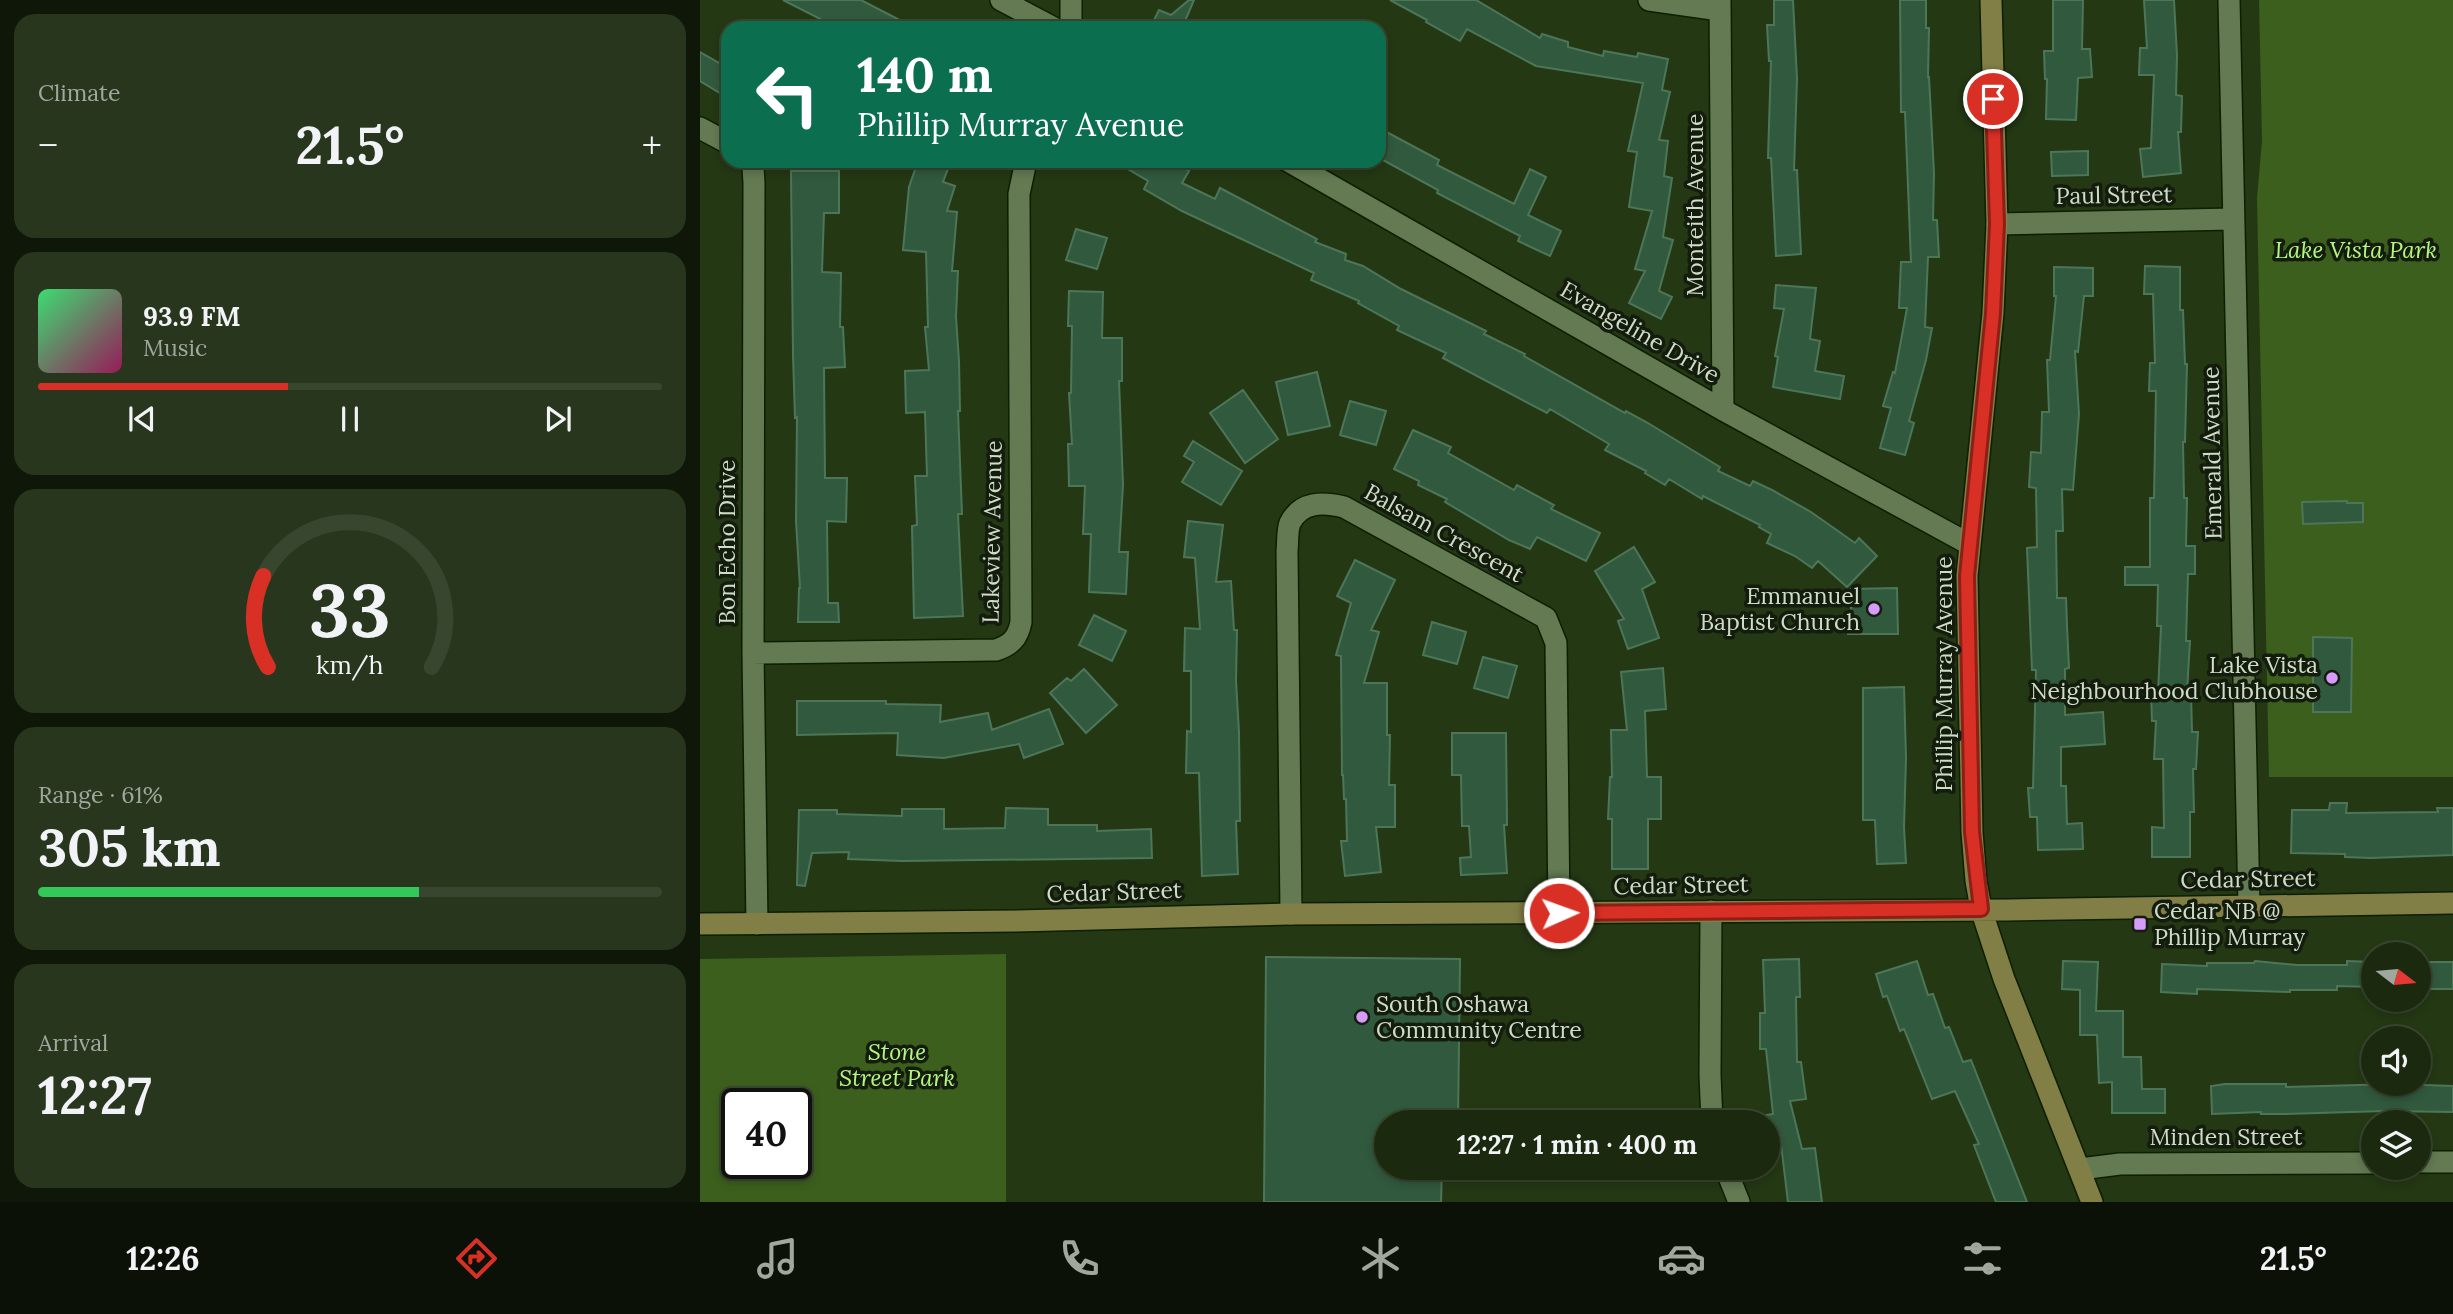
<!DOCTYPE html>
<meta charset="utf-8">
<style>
body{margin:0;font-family:Lora,serif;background:#28361d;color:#f1f3f6;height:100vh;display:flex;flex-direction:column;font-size:26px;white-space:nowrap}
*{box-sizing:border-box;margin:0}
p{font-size:23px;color:#a0a79e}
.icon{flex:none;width:38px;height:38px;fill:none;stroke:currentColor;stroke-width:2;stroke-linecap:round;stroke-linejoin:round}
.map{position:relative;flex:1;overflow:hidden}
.panel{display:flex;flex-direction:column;gap:14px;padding:14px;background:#0f1708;width:700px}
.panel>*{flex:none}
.banner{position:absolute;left:21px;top:21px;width:665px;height:147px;border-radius:21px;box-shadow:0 4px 10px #0003,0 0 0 2px #39462f;background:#0b6e4f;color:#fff;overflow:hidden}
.needle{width:46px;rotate:106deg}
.tools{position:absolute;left:1661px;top:942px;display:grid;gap:14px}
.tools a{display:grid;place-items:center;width:70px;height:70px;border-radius:50%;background:#1b2a0f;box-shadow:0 4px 10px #0003,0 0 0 2px #39462f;font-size:35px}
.speed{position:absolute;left:21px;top:1088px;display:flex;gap:14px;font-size:35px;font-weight:700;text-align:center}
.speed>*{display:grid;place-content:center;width:91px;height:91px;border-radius:50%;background:#1b2a0f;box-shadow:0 4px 10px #0003,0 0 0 2px #39462f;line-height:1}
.speed .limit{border:4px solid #111;border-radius:10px;background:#fff;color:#111}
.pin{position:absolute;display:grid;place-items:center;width:60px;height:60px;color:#fff;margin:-30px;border:4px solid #fff;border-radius:50%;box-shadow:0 2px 7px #0007}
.me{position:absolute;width:77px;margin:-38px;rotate:88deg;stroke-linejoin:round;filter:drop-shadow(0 0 5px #0008)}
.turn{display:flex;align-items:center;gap:24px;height:147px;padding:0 21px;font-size:32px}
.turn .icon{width:91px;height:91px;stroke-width:2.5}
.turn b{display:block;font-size:49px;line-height:60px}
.big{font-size:52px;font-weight:700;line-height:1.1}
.panel .widget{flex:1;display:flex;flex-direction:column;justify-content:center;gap:10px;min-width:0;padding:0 24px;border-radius:21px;background:#28361d}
.panel .dial{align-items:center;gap:0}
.dial svg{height:182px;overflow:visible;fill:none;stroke:#39462f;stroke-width:7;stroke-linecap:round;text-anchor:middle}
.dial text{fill:#f1f3f6;stroke:none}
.song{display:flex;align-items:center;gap:21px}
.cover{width:84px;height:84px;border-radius:10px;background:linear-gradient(135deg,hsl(140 70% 55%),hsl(330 70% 35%))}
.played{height:7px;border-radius:4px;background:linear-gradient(90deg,#d93025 40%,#39462f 40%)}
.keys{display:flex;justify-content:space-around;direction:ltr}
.heat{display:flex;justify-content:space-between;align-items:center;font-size:38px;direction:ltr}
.charge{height:10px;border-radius:5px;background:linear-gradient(90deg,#34c759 61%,#39462f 0)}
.trip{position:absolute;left:674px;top:1110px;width:406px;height:70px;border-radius:35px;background:#1b2a0f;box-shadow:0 4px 10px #0003,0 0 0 2px #39462f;font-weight:700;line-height:70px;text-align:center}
.menu{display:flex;height:112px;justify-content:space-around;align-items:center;background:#0b1106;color:#a0a79e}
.menu .icon{width:49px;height:49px}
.menu .on{color:#d93025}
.menu b{font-size:32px;color:#f1f3f6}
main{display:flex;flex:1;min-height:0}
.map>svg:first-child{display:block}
.green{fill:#3c5f1d;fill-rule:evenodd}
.building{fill:#31593d;stroke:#4d7659;stroke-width:2}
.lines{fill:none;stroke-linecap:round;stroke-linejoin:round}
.street-casing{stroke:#0c1f00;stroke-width:24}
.secondary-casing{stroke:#0c1f00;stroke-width:24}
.street{stroke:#637a53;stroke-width:21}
.secondary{stroke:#817e46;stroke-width:21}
.route-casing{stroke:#8d1f18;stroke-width:18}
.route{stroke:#d93025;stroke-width:12}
.poi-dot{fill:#d79bf9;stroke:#131c0d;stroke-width:2.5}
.labels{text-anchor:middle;stroke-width:7;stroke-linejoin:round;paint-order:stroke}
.street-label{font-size:23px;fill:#cfdcc6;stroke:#131c0d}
.park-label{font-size:23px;font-style:italic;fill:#b4f680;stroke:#131c0d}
.poi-label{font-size:23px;fill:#cfdcc6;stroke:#131c0d;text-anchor:end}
</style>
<main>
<section class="panel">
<div class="widget"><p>Climate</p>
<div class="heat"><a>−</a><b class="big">21.5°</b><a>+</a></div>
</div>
<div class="widget">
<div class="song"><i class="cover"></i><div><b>93.9 FM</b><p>Music</p></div></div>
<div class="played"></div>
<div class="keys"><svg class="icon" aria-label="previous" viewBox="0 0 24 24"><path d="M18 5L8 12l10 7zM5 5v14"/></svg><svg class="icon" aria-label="pause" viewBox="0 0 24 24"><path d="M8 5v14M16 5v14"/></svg><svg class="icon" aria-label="next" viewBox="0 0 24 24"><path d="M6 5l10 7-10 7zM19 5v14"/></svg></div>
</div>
<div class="widget dial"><svg viewBox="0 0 100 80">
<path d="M14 69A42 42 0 1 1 86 69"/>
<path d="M14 69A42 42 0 0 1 12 29" stroke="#d93025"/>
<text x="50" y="56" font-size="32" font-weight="700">33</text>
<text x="50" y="72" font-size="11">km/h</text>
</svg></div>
<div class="widget"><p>Range · 61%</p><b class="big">305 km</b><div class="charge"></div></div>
<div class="widget"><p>Arrival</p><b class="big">12:27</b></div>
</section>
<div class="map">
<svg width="1753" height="1202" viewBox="0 0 1753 1202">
<rect width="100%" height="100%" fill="#243814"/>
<path class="green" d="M1559,0H1753V777H1569L1557,198L1562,141Z
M306,954V1202H0V959ZM96,1104V1164H37V1104Z"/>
<path class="building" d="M83,0H161L215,28H138Z
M489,0H494L485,21L500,28H450L459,10L471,15Z
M690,0H776L840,38L842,34L868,42V47L903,56L904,51L937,57L938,53L968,59L962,90L970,92L959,140L968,141L964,176L972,178L963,237L973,240L959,291L972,297L961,319L929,303L945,271L935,269L952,211L929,207L937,152L928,151L943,83L836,66L767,29L760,41L726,22L727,20Z
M1074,0H1093L1097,79L1094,170H1097L1101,254L1076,256L1071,158H1068L1071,61H1069L1067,25H1074Z
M1200,0H1226V28H1229L1228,77H1229L1234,173L1233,220H1237L1239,257H1228L1225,327L1232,328L1226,360L1209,421L1214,423L1205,455L1180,448L1191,408L1183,406L1193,372L1195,373L1207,308H1199L1201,262H1211L1205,112H1201Z
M1353,0H1383L1382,49H1390L1392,77L1378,78L1376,120L1346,119L1347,79H1345L1344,51H1353Z
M1444,0H1474L1477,56L1476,95L1482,96L1481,132H1478L1481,173L1443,177L1440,149L1451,148L1454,75H1439L1440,48H1447Z
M0,52L28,68V98L0,81Z
M679,128L739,160L737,165L814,204L830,169L846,177L828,215L861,231L850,256L818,241L820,236L737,193L738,190L679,158Z
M1388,151V175L1352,176L1351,152Z
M218,161H251L243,182L255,186L247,211L257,212L252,271H258L256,317L259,361L260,411H258L262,514H258L263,616L214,618L212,526L217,525L215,476H227L225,412L206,413L205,371L229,370L225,327H228L226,252L203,250L209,187Z
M414,161H472L489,171L482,183L515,199L520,188L617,239L615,242L646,254L645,260L663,266L701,289L786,331L784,334L825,354L824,356L925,413L926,411L948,423L1020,467L1018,471L1050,486L1053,481L1072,490L1111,512L1155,543L1159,538L1177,556L1147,587L1118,561L1112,568L1095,556L1067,543L1071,534L1059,527L1060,525L1003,496L1002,499L969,479L965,485L945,473L946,471L905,450L909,444L850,409L847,413L743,358L746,353L697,330L699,326L658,303L659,301L611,280L614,273L482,211L444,189L448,181Z
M91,171H139V213H124L122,272L141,273L140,327H143L145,367L124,368L125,478H147L146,522L127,521L128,603H138L139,622H98L99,588H100L96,521L97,417L95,418L93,355Z
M376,229L407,238L397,269L366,260Z
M1445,266L1480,267V310H1483L1485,364H1487L1485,442H1483L1484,498H1487L1486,546H1495V574H1488L1486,641H1490L1487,692H1491L1492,732H1498L1496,769H1493L1494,812H1490V857H1452V827L1464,828L1463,759H1454L1456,721H1452L1451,693H1458L1461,626H1457L1458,585H1425V567H1450V498H1454L1456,391H1449L1450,363H1455L1453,294H1444Z
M1354,267L1393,268V296H1384L1378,352L1375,351L1379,414L1373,490L1362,489L1363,531H1356L1357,598H1366L1367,626L1369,668L1365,669V715L1403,712L1405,744L1361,747V786H1366L1367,824L1382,823L1383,849L1338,850L1337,817H1330L1328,788H1333L1336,670H1332L1327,548L1337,547L1336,488L1329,487L1331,452L1341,453L1342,412H1349L1347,360H1350L1356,296H1354Z
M1076,285L1116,288L1110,339L1120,341L1115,371L1144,376L1140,399L1073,387L1078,357L1075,356L1084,309L1074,308Z
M369,291L403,292L402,338H422V381H419L423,485L419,552H428L426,594L389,592L391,534H383L385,486H369L368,444H372L369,393H371L372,326H368Z
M617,372L630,426L588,435L576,382Z
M543,390L578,439L545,463L510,413Z
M650,401L686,411L676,445L640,435Z
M713,430L751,447L748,453L814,490L817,485L854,505L851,509L900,533L886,561L837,537L830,549L809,540L745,502L747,499L718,485L719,481L694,469Z
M493,441L542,471L521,505L482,482L494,462L484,456Z
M1647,501V503H1663V522L1603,524L1602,502Z
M488,521L523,525L516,582L531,581L534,630H537L536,681L539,732L540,821H536L538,874L502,876L499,773H486L487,731L491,732V671H484L485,628L500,629L495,558L484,557Z
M934,547L955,582L942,589L959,638L928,649L918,621L924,619L895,571Z
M655,560L695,580L671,630L679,632L664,683H687V735H690L689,785H695V827H676L681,872L645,876L641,841H647L646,799H644L643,775H642L641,656L636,655L651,603L637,596Z
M1197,588L1198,634H1148V616H1151V589Z
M394,615L426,631L412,661L379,645Z
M732,622L766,632L757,664L723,655Z
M1613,637L1652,638L1651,712H1613Z
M783,657L817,666L808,698L774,688Z
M963,668L966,709L945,711L947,777H961V819H948V869H912V819H908L910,777H912L911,730H927L921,672Z
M384,669L417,705L386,733L350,693L367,678L371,681Z
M1204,687L1206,758L1204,827L1206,863L1177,864L1175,820H1163V688Z
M97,701H186V704L241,705L240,722L288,713L292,730L349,709L363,744L324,758L319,744L244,758L197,755L198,733L97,735Z
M752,733H806L807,825H804L807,873L761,875L760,858L771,857L769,826H762L761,775H752Z
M1630,803H1647L1646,813L1738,812L1737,808H1753V855L1671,858L1645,857V854L1591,853L1592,810H1629Z
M306,808L348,809V825H397V831L451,829L452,858L202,861L148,859L149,852L112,853L105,886L97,885L99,810H137V814L202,816V809H244V829L305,828Z
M566,957L760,959L758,1122H686V1167H742L741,1202H564Z
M1099,959L1100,997H1096L1097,1062H1101L1106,1099L1090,1101L1102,1149L1115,1148L1122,1202H1088L1080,1136L1072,1138L1066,1115L1073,1114L1066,1049H1060V1013H1065L1063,960Z
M1217,961L1228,995L1233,994L1245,1028L1249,1027L1263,1062L1271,1060L1327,1202H1296L1274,1145L1279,1144L1255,1091L1232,1099L1204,1029L1200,1031L1187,996L1183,997L1176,974Z
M1363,961L1398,962L1396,1011H1423V1057H1441L1442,1089H1465V1113H1412V1082L1399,1083L1397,1035H1380V990L1362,989Z
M1555,961L1597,965H1647V961L1673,962V987L1637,986V990H1590V992L1497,989V994L1461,992L1462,964L1507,966V963H1554Z
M1718,962H1753V989H1718Z
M1525,1084H1586V1087L1696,1084L1753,1086V1112L1684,1111L1585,1114H1561V1112L1512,1114L1511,1086Z"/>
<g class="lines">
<defs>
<path id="street" d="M301,0L354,28
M371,0V28
M949,0L1020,10
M1020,0L1023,410
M1529,0L1549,905
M0,128L28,143
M49,161L53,167L54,183L53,653L57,924
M588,161L1023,410L1269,544
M1297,224L1532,219
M53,653L296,650C311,645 318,638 321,622L319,194L326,161
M1011,911L1010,1075L1012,1122
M591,914L587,551C588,543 587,530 590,523C601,501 623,502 644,507L846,618L856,643L859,913
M1718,1162H1753
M1025,1167L1039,1202
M1380,1169L1420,1164L1673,1163"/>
<path id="secondary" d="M1291,0L1297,224L1293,313L1267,576L1272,832L1276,881L1281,909L1304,979L1392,1202
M0,924L317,921L591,914L1308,910L1753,903"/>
</defs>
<use href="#street" class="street-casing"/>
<use href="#secondary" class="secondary-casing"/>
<use href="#street" class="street"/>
<use href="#secondary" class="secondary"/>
</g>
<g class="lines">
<defs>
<path id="route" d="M859,913L1281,909L1272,832L1267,576L1293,313L1297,224L1293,99"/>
</defs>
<use href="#route" class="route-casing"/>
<use href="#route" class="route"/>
</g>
<g class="poi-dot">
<circle cx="1174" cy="609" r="7"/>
<circle cx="1632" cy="678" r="7"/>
<rect x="1433" y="917" width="14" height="14" rx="3.5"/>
<circle cx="662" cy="1017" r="7"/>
</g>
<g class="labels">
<g class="street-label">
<text transform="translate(1414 195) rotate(-1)" y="8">Paul Street</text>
<text transform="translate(995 205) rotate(-90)" y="8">Monteith Avenue</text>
<text transform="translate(940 332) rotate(30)" y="8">Evangeline Drive</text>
<text transform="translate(1512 453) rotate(-91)" y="8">Emerald Avenue</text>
<text transform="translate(292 532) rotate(-89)" y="8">Lakeview Avenue</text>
<text transform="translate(744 533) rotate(29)" y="8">Balsam Crescent</text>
<text transform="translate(27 542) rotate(-90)" y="8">Bon Echo Drive</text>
<text transform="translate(1244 674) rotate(-90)" y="8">Phillip Murray Avenue</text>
<text transform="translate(1548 879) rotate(-1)" y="8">Cedar Street</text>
<text transform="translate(981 885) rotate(-1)" y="8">Cedar Street</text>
<text transform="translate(414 892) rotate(-2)" y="8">Cedar Street</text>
<text x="1526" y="1145">Minden Street</text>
</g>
<g class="park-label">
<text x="1656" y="258">Lake Vista Park</text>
<text x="197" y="1060">Stone<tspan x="197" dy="26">Street Park</tspan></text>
</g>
<g class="poi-label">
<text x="1160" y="604">Emmanuel<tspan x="1160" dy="26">Baptist Church</tspan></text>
<text x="1618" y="673">Lake Vista<tspan x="1618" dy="26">Neighbourhood Clubhouse</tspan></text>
<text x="1454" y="919" text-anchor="start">Cedar NB @<tspan x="1454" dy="26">Phillip Murray</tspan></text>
<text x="676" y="1012" text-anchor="start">South Oshawa<tspan x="676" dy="26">Community Centre</tspan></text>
</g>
</g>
</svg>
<div class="tools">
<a><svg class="needle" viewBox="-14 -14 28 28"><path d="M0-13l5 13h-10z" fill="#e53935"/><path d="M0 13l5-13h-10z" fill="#a0a79e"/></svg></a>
<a><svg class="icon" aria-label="sound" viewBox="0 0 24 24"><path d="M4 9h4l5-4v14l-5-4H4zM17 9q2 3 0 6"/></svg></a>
<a><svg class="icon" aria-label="layers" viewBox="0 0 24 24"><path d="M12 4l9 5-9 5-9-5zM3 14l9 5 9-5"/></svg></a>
</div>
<div class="speed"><div class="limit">40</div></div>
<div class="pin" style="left:1293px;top:99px;background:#d93025"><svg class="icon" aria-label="arrive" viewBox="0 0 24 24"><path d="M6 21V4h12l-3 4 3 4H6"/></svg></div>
<svg class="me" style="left:859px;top:913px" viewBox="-20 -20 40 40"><circle r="17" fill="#d93025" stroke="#fff" stroke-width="3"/><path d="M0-11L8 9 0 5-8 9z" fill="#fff"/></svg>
<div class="trip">12:27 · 1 min · 400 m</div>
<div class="banner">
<div class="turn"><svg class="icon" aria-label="left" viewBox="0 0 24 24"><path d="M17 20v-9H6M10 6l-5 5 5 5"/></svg><div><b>140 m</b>Phillip Murray Avenue</div></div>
</div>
</div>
</main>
<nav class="menu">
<b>12:26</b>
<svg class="icon on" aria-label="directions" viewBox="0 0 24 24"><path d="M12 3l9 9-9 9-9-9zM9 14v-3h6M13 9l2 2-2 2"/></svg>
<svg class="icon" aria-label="music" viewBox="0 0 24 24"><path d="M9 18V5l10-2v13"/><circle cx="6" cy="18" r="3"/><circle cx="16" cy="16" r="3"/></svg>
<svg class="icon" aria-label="phone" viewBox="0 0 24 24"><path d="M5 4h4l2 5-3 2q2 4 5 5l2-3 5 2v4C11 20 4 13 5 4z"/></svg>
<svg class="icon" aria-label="climate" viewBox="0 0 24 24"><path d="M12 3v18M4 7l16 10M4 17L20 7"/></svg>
<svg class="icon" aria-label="car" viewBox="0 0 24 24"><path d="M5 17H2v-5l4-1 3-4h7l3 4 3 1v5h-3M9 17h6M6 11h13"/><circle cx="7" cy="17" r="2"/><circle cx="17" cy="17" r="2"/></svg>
<svg class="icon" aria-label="filters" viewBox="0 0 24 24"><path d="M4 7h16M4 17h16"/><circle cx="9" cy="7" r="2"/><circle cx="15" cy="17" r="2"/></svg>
<b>21.5°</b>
</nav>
